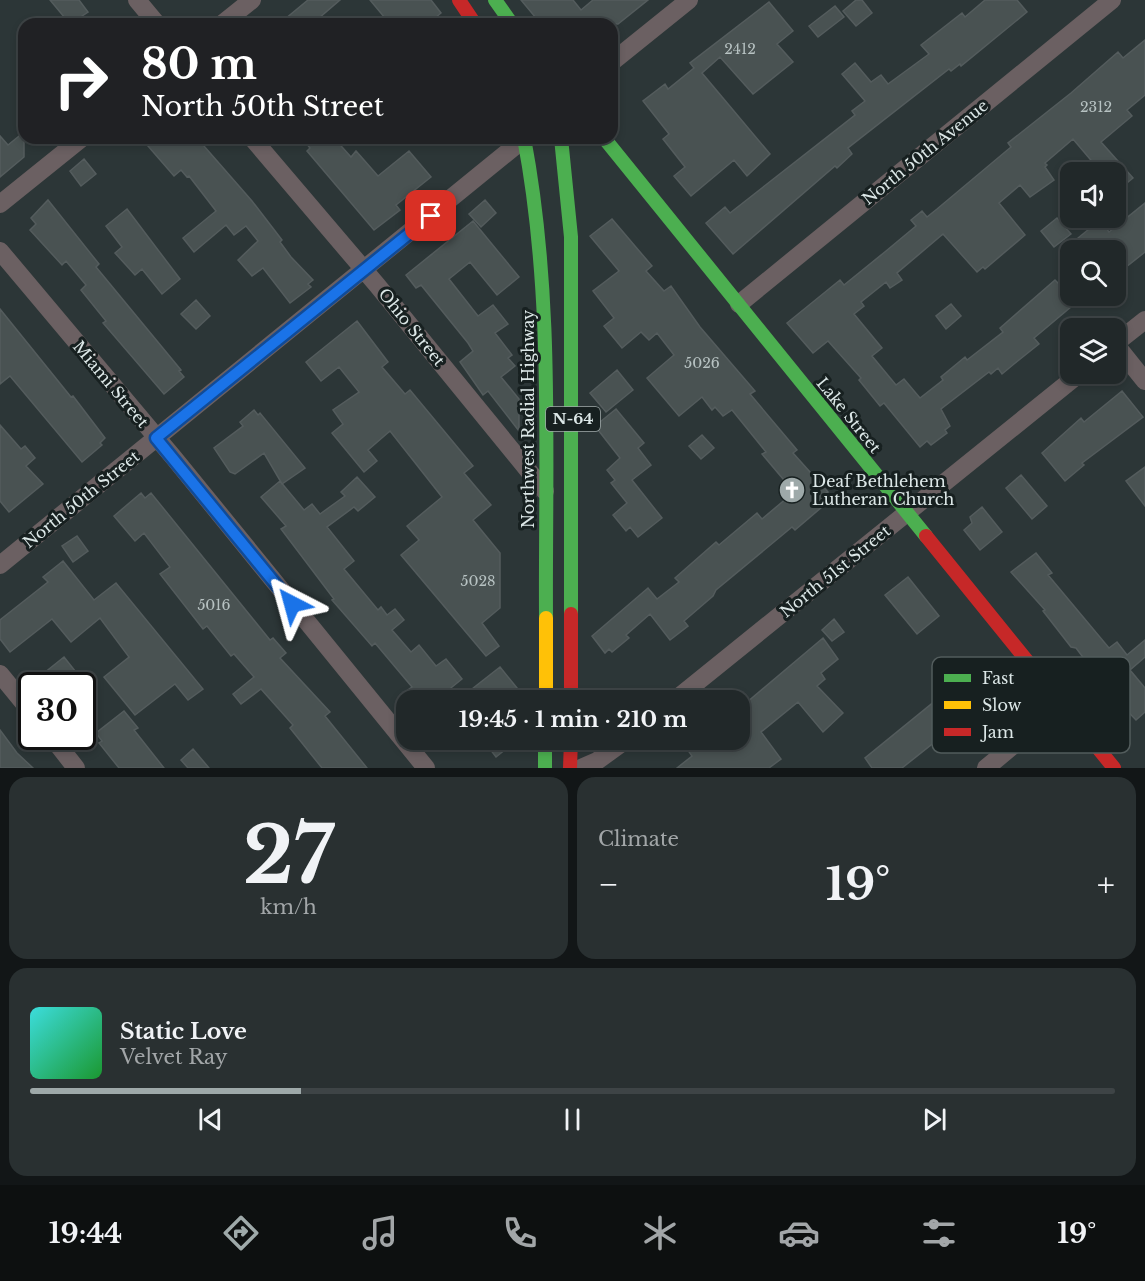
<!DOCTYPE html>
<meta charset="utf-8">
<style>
body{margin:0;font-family:"Libre Baskerville",serif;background:#293031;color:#f1f3f6;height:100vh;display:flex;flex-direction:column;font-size:22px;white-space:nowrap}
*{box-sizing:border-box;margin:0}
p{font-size:20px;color:#a2a6a8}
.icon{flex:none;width:33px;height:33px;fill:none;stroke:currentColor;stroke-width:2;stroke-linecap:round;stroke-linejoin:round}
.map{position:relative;height:768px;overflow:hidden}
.sheet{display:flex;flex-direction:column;gap:9px;padding:9px;background:#121617;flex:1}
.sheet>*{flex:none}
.guide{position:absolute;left:18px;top:18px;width:600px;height:126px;border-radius:18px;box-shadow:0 3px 9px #0003,0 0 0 2px #3e4446;background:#202124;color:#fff;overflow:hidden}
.tools{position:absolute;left:1060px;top:162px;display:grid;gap:12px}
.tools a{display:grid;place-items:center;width:66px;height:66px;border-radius:12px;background:#212829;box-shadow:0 3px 9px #0003,0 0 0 2px #3e4446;font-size:30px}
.speed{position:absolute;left:18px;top:672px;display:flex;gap:12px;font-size:30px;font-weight:700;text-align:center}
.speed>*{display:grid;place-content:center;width:78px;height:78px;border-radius:50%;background:#212829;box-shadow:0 3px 9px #0003,0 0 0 2px #3e4446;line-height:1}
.speed .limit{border:3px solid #111;border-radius:9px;background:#fff;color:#111}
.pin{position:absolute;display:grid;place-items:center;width:51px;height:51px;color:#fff;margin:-26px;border-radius:12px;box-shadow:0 3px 9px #0006}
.me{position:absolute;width:66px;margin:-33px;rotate:321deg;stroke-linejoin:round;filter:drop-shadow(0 0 4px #0008)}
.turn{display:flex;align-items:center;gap:21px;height:126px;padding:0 24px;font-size:27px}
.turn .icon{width:78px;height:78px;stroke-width:2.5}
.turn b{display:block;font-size:42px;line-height:51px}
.big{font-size:45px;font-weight:700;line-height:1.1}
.sheet .widget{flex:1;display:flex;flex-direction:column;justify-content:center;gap:9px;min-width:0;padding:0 21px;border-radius:18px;background:#293031}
.sheet .dial{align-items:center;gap:0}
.dial b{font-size:78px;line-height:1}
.song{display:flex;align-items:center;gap:18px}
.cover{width:72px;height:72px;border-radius:9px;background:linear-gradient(135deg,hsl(180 70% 55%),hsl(130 70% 35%))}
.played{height:6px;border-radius:3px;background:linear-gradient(90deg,#9ea9a9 25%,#3e4446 25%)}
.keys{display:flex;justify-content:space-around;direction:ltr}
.heat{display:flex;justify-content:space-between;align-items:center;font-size:33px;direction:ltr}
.sheet .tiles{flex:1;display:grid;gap:9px;grid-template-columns:1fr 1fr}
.widget:last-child{grid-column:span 2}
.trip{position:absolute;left:396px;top:690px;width:354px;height:60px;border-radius:18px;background:#212829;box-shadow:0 3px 9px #0003,0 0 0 2px #3e4446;font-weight:700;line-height:60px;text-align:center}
.dock{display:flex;height:96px;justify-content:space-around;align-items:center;background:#0d1010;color:#a2a6a8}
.dock .icon{width:42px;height:42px}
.dock .active{color:#9ea9a9}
.dock b{font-size:27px;color:#f1f3f6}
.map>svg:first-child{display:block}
.building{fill:#495252;stroke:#545c5d;stroke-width:1.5}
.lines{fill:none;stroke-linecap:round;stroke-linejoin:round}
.street{stroke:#6b6062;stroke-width:18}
.fast{stroke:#4caf50;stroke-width:14}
.slow{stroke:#ffc107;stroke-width:14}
.jam{stroke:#c62828;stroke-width:14}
.route-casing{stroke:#114b97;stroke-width:15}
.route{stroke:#1a73e8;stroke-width:10}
.labels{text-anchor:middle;stroke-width:6;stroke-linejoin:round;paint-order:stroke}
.number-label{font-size:14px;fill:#b7c2c2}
.shield{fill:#172020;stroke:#a1abab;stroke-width:1.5}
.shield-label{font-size:15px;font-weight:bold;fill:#dce7e7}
.street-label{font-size:16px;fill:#dce7e7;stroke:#172020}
.poi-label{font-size:16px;fill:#dce7e7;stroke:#172020;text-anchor:start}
.key{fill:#172020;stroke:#525c5c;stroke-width:1.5}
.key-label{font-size:16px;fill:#dce7e7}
</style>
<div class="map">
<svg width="1145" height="768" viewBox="0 0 1145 768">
<rect width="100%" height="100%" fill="#2c3637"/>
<path class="building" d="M50,0H79L88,12L70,24Z
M308,0H340L312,24H279Z
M370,0H431L441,13L428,24H390Z
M521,0H573L581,10L593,0H648L618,24H541Z
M856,0H862L872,13L856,26L843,11Z
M985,0H1017L1027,12L961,66L960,64L951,71L949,69L848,148L852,154L837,168L835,166L733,254L706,223L725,207L730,213L855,115L852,111L865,101L842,74L855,63L871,82L881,75L888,84L929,54L921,45L962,13L965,17Z
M769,2L793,31L777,44L793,62L753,94L720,57L702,73L770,154L747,176L734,160L691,196L674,176L685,167L663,139L669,134L643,101L665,84L668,89L694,68L690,63Z
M835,6L844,17L818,37L809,26Z
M1145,40V95L1127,110L1132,116L1101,142L1133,178L1116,192V172H1101L1073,139L1045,163L1047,165L1045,167L1054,180L1030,197L1020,185L999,203L1025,235L985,269L983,267L977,272L943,234L897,273L902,280L890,288L886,282L861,302L864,306L854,314L882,348L872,356L896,385L904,379L920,398L943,380L941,377L965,357L967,360L1003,332L1000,328L1055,280L1058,283L1071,272V296H1084L1034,338L1039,344L1014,364L1002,374L998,368L991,374L989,372L941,409L950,426L945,430L947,433L931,445L927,441L920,447L884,403L880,406L859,380L861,378L828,341L813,353L787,323L840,280L844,285L886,251L916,226L911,220L922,211L927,217L937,209L1011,147L1008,143L1071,93L1118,52L1123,58Z
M24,132V157L0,177V136L8,145Z
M141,138H197L252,201L282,240L280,242L291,257L313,280L308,284L311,287L290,303L263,268L252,276L238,260L258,241L246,226L234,235L226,225L194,252L183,238L216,211L189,176L187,177L181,170L174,176Z
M302,138H334L351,157L356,151L378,176L409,151L431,177L396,205L400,210L374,230L307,151L310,148Z
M84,159L96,174L81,186L70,171Z
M48,200L99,264L96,267L181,370L179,371L184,377L164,394L103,323L106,321L81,290L86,285L66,261L62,265L30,230L36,224L31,218Z
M485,200L496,213L481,227L469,214Z
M1145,203V252L1116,275V250H1088L1078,238L1100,220L1109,232Z
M127,209L180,279L162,294L142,269L135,275L115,253L122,247L106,226Z
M1057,218L1071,234L1054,247L1041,231Z
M612,219L652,266L646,271L664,291L671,286L700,327L755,391L750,394L797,450L793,453L828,492L826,493L830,497L829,501L795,530L792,527L716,590L713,596L684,621L688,626L670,640L650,614L626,635L629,638L612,652L609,649L605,653L592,636L648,588L657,599L679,582L675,578L716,542L719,545L757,513L762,519L794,492L762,454L766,452L732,410L723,416L715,407L712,410L702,397L679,416L647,378L674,355L657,333L649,340L641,332L622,348L604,326L614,318L593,291L619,271L590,236Z
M473,221L519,277L497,295L470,262L449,279L478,316L493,305L508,324L495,333L512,355L508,358L515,366L501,377L519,399V431L488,391L483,395L460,362L473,351L468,343L421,285L416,288L406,275Z
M196,300L210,316L196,329L181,314Z
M951,304L961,316L946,329L936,316Z
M0,309L71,397L73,396L105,438L100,443L102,445L82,462L10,376L0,384Z
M357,321L388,362L382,367L405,394L410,390L473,466L464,473L491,505L473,520L500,553V608L482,623L499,646L486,656L401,555L419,540L407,526L442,497L390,431L368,450L377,461L364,472L332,433L343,424L333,410L359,392L339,367L321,381L306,362Z
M617,370L633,390L606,412L590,393Z
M1122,391L1143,417L1082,463L1084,465L1065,481L1042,453L1081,418L1084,422Z
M616,409L644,443L638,448L651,465L632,480L662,518L638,537L630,527L626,531L613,515L627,503L611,483L615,480L607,470L620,458L595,426Z
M254,410L258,415L260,413L305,468L282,484L264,453L235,474L230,472L214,448L243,426L240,422Z
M0,425L21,449L25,446L35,458L26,466L43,484L9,512L0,501Z
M702,435L714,448L701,459L689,446Z
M1145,467V506L1126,481Z
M1021,475L1047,506L1032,519L1006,488Z
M357,477L375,497L358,511L354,507L327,527L354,561L344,569L378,610L381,607L387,615L395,609L404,620L392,630L411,652L419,645L436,666L446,659L462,679L436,700H416L408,690L412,687L375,643L372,646L332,600L334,599L281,529L286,526L261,497L280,481L304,510L312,504L320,514L345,496L341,492Z
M141,493L145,498L151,493L270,640L273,638L286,653L280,658L330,712L325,716L367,768H322L290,728L293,725L261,689L241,704L233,694L254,677L234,654L231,656L207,626L203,629L160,574L170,567L144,533L135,541L114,516Z
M982,507L1002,532L980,550L964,530L972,523L970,517Z
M77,536L88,551L73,562L62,546Z
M1036,553L1052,573L1048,575L1109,648L1117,642L1127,655L1145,640V657L1130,670L1145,688V712L1136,720L1110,693L1076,648L1071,647L1043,611L1045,610L1011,572Z
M63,561L94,600L116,583L203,689L188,700L175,684L135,715L104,677L129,657L100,618L71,642L52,619L10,652L0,639V620L48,582L43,577Z
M908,577L939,616L917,634L885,595Z
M834,619L844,632L832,641L822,630Z
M823,638L838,659L821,673L825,679L817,686L843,713L823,732L798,702L761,732L781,759L769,768H677L692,756L687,749L700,740H740V708Z
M64,657L87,686H46L39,677Z
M988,663L1003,684L997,688L999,691L902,768H872L865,758L935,701L937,705L967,684L964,680Z
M500,667L517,688L502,700H458Z
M124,711L138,728L134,730L164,768H119L99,743L102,741L96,733Z
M0,730L17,753L33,768H0Z
M483,740H517L496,757Z
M193,749L209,768H188L181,760Z"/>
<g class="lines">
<path class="street" d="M137,0L157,24
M222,24L252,0
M612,62L689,0
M252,138L377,285L545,491
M0,204L82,138
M0,251L174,458L426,768
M739,304L1112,0
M1116,343L1145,320
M1116,345L1145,381
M0,565L525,138
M0,674L32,713
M675,700L1079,374
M51,736L76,768
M581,768L597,761L626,740
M986,768L1063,704"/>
<path class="fast" d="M495,0L512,24
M524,138C554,296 545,458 546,618
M561,138L571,237V614
M604,138L926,536
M545,740V768"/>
<path class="slow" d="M546,618V700"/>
<path class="jam" d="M459,0L475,24
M926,536L1114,768
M571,614V700
M570,768L571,740"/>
</g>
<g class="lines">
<defs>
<path id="route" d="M292,604L156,438L431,216"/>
</defs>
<use href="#route" class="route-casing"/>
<use href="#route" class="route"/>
</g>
<defs>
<symbol id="church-disc" viewBox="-11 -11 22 22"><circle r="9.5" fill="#9ea9a9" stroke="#172020"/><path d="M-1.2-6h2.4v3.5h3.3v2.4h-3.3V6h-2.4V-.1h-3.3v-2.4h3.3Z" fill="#fff"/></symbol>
</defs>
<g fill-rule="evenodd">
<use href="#church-disc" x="777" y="475" width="30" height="30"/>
</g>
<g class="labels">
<g class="number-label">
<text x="740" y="54">2412</text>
<text x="1096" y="112">2312</text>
<text x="702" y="368">5026</text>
<text x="478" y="586">5028</text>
<text x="214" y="610">5016</text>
</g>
<rect class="shield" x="546" y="407" width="54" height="24" rx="4.5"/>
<g class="shield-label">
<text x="573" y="424">N-64</text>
</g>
<g class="street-label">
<text transform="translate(925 152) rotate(-39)" y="6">North 50th Avenue</text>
<text transform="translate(412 327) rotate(51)" y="6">Ohio Street</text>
<text transform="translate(111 384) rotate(50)" y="6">Miami Street</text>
<text transform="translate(849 415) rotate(51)" y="6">Lake Street</text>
<text transform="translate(528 419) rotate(-90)" y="6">Northwest Radial Highway</text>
<text transform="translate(81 499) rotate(-39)" y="6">North 50th Street</text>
<text transform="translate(835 571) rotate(-39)" y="6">North 51st Street</text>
</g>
<g class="poi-label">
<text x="812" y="487">Deaf Bethlehem<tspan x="812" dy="18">Lutheran Church</tspan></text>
</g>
</g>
<rect x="932" y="657" width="198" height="96" rx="9" class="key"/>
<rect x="944" y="674" width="27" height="8" fill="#4caf50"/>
<rect x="944" y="701" width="27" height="8" fill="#ffc107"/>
<rect x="944" y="728" width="27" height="8" fill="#c62828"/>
<g class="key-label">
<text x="982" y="684">Fast</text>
<text x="982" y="711">Slow</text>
<text x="982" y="738">Jam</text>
</g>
</svg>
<div class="tools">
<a><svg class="icon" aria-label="sound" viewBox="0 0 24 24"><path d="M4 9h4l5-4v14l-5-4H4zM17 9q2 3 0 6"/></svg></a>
<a><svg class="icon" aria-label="search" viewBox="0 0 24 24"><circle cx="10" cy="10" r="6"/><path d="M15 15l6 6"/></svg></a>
<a><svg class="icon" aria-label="layers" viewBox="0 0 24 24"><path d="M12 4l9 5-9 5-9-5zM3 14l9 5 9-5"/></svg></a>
</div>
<div class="speed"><div class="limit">30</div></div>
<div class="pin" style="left:431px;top:216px;background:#d93025"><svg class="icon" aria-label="arrive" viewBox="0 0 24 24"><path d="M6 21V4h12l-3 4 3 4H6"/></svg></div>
<svg class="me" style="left:292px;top:604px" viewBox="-20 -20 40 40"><path d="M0-17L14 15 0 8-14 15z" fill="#1a73e8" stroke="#fff" stroke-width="4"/></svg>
<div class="trip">19:45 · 1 min · 210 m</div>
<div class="guide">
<div class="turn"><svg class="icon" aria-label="right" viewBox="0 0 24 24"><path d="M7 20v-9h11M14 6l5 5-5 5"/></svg><div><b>80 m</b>North 50th Street</div></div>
</div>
</div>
<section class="sheet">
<div class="tiles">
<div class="widget dial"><b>27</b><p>km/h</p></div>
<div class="widget"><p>Climate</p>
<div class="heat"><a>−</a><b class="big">19°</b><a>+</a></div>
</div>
<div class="widget">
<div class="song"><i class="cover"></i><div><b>Static Love</b><p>Velvet Ray</p></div></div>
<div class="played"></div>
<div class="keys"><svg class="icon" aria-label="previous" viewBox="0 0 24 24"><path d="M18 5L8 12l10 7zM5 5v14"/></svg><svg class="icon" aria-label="pause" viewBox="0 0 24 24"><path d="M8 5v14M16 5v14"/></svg><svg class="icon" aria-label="next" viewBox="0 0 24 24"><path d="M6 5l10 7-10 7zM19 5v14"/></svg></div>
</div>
</div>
</section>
<nav class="dock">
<b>19:44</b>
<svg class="icon active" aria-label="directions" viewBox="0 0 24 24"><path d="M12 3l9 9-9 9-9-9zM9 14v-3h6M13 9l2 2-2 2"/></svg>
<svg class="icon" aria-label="music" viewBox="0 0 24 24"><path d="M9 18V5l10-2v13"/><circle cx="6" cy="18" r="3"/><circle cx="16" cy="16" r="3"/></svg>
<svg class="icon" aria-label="phone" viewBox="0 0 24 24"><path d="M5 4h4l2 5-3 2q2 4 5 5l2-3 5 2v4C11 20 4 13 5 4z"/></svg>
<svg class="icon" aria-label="climate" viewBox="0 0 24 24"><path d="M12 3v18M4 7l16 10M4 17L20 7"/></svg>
<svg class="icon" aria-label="car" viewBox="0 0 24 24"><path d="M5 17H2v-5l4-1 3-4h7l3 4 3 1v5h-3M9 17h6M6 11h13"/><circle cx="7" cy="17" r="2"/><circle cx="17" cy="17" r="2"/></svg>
<svg class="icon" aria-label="filters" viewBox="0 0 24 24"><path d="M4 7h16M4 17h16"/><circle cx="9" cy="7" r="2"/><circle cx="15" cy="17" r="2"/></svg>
<b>19°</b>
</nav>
